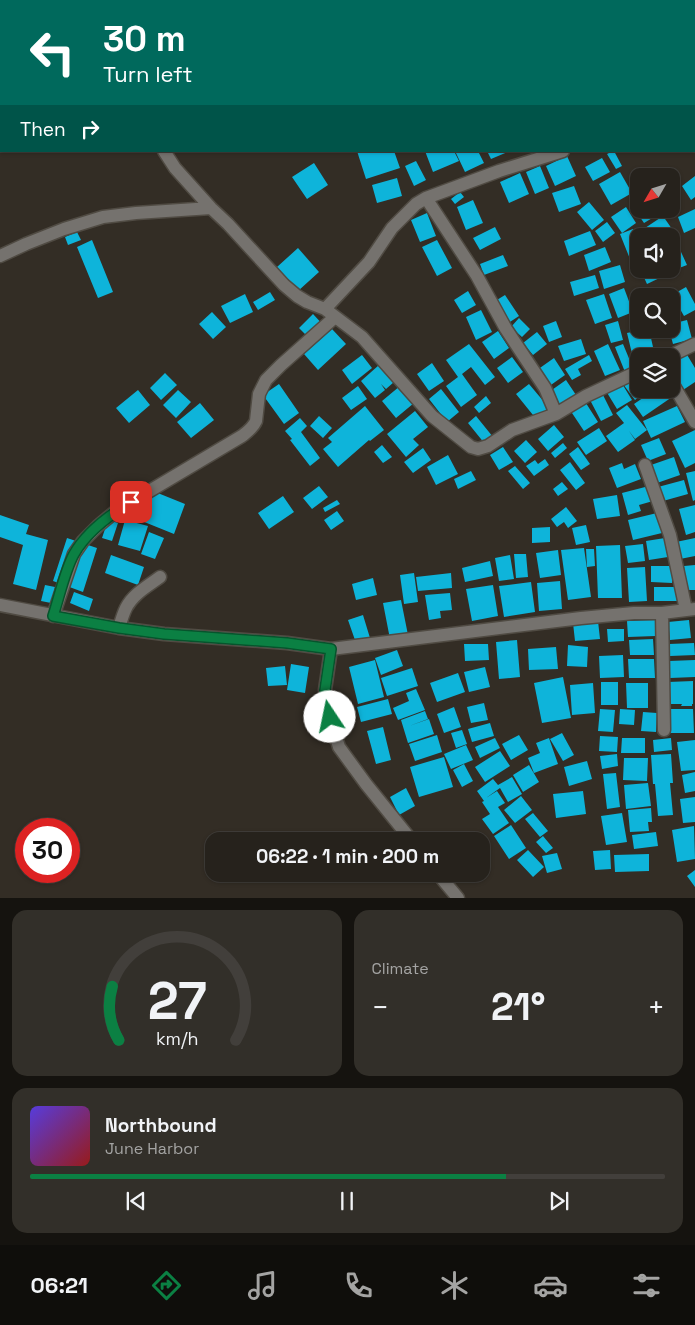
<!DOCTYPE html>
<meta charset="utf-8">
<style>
body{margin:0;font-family:"Space Grotesk",sans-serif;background:#322f29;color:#f1f3f6;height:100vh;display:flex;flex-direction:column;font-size:19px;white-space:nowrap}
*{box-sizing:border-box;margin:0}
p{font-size:16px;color:#a4a4a3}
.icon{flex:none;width:28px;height:28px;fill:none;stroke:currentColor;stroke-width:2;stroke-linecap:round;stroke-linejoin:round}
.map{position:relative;height:898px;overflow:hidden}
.side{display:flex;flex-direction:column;gap:12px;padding:12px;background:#15130f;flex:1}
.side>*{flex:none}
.banner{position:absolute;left:0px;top:0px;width:695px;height:152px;box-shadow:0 1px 4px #0004,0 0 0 1px #423f3b;background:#00695c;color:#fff;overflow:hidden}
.needle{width:32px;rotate:231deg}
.buttons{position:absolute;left:630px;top:168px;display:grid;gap:10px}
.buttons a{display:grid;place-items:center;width:50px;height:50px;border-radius:10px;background:#26221c;box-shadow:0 1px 4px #0004,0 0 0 1px #423f3b;font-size:25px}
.speed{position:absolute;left:15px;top:818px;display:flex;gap:10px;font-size:25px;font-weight:700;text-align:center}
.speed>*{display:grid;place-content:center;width:65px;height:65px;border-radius:50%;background:#26221c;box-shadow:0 1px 4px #0004,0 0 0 1px #423f3b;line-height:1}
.speed .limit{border:8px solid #d22;background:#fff;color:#111}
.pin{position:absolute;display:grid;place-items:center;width:42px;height:42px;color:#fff;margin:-21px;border-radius:10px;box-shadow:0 2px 8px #0006}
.me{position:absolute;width:55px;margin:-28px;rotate:349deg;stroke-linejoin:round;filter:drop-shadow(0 0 4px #0008)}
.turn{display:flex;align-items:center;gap:18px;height:105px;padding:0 20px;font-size:22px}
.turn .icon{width:65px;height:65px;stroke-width:2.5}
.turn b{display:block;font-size:35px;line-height:42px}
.then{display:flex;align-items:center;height:48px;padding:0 20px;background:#0003;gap:10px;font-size:19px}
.big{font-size:38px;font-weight:600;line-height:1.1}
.side .tile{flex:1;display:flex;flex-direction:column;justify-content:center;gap:8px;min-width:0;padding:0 18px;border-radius:15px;background:#322f29}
.side .dial{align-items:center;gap:0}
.dial svg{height:130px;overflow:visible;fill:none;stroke:#423f3b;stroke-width:7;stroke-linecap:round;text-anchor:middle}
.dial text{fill:#f1f3f6;stroke:none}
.song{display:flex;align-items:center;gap:15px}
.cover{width:60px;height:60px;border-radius:8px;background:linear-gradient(135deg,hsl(250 70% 55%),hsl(0 70% 35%))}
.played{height:5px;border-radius:2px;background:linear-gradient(90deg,#0b8043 75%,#423f3b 75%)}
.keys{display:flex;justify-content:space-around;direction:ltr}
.heat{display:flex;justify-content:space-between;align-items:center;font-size:28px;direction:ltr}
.side .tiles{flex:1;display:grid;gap:12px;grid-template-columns:1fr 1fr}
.tile:last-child{grid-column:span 2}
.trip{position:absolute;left:205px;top:832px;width:285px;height:50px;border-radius:15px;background:#26221c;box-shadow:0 1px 4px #0004,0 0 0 1px #423f3b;font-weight:600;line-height:50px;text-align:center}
.menu{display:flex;height:80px;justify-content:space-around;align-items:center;background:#0f0e0b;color:#a4a4a3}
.menu .icon{width:35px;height:35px}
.menu .on{color:#0b8043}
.menu b{font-size:22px;color:#f1f3f6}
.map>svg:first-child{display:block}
.building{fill:#0eb4da}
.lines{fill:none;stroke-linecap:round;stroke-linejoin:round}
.minor-casing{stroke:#504b43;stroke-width:15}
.minor{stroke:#75726e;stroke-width:12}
.route-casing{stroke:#07532c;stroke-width:12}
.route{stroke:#0b8043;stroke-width:9}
</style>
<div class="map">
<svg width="695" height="898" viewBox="0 0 695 898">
<rect width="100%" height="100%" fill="#332d25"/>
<path class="building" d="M357,151H394L400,168L366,179Z
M425,151H454L459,161L433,172Z
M455,151H478L484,163L465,172Z
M487,151H510L491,159Z
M613,151H614L622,166L616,169L607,154Z
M567,156L576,176L555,186L546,166Z
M602,158L610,172L593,181L585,167Z
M416,161L426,180L414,186L405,166Z
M314,163L328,185L307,199L292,177Z
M540,166L549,188L535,194L526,172Z
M620,172L632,193L611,205L599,184Z
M520,173L529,194L509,203L500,182Z
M695,176V197L691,200L682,186Z
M397,178L402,196L377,203L372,185Z
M574,186L581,204L559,212L552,193Z
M460,192L464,197L455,204L451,199Z
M639,199V209H662L664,211L644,223L631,204Z
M473,200L483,223L466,230L457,207Z
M589,202L604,220L592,230L577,212Z
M626,207L636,223L622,233L611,217Z
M695,209V228L684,233L678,217Z
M427,213L436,236L420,242L411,220Z
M663,216L672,229L662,236H646L642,230Z
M607,222L615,233L603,242L595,231Z
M495,227L501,239L480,250L473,238Z
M633,229L639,244V256L630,259L620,234Z
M590,231L596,245L569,256L564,241Z
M77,232L81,240L68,245L65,237Z
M92,240L113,292L98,298L77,247Z
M437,240L452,268L437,276L422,247Z
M676,241L687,265L674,270L671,264V243Z
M605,247L611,262L589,271L584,255Z
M298,248L319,272L298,291L277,267Z
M503,255L508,266L484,275L480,264Z
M620,265L625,282L604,289L599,271Z
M640,269H668L670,273L647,284Z
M595,275L599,288L574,296L570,282Z
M686,287L695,304V310L684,316L672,295Z
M624,288L633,312L618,318L609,294Z
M468,291L476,305L462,313L454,300Z
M270,292L275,300L258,310L253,302Z
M245,294L253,312L230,323L221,306Z
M604,294L612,318L595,324L586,300Z
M505,295L519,316L507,324L492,303Z
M481,310L492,332L476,340L466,317Z
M212,312L226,327L213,339L199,324Z
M313,314L326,328L312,341L299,328Z
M519,318L530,329L522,337L511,327Z
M687,320L692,339L673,344L669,329H671V324Z
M556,321L562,337L549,342L543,326Z
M618,321L623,340L611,343L605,325Z
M332,329L346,344L318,370L304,354Z
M645,329H649L655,356H639V365L635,366L627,333Z
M498,331L509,348L494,359L482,342Z
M537,332L547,344L533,355L523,343Z
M581,339L586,354L564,361L558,346Z
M469,344L495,377L485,385L471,367L462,374L477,395L461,407L446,386L458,377L446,360Z
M608,344L620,370L605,376L594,351Z
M623,344L633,368L625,372L615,347Z
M686,353L695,368V382L683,390L671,372V363Z
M362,355L372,368L352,384L342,370Z
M589,355L592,361L578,369L581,375L572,380L565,369Z
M512,357L523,372L508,383L497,368Z
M554,358L565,375L548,387L537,370Z
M432,363L444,381L429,391L417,374Z
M379,365L394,382L386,389L381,384L385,390L375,398L361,381Z
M165,373L177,385L161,400L150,388Z
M630,379L641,395L635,400L623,384Z
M566,380L576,395L559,407L549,392Z
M621,382L632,400L617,409L606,391Z
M279,384L299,413L284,424L263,395Z
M529,384L550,409L537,420L516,394Z
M358,386L367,399L351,410L342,398Z
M400,386L414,403L396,418L382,401Z
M441,389L459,412L447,422L429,399Z
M656,389H671L675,395L643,417L634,404Z
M138,390L150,405L129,423L116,408Z
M178,390L191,402L176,418L163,405Z
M602,393L613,415L601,421L590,400Z
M486,396L491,403L479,413L474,407Z
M584,400L598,422L584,431L570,410Z
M200,403L214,420L191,438L177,422Z
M627,405L647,430L635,439L629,431L635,440L618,452L606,436L624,423L616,413Z
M365,406L384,430L370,441L369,440L338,467L323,449L332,442L328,438Z
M677,406L685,422L651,438L643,421Z
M415,411L428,427L413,439L419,445L406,457L387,434Z
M319,416L332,428L323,438L310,426Z
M476,416L493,437L485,444L468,423Z
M300,418L307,426L301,432L320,458L310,466L290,440L292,439L285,431Z
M554,425L564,437L548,451L538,439Z
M599,428L607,441L586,455L577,442Z
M695,430V463L685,468L672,441Z
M659,438L666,454L648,461L641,445Z
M526,440L537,452L525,463L514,451Z
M563,443L567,448L555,458L551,453Z
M382,445L392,457L383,463L374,452Z
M503,447L513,462L499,470L490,455Z
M578,447L590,464L581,470L569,454Z
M423,448L431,460L413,473L404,462Z
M448,455L458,474L436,485L427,467Z
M674,457L680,475L657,483L651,465Z
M545,459L549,465L534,476L526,466L535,460L538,464Z
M570,462L585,483L576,490L560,470Z
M622,463L624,469L635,464L641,479L617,488L609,468Z
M515,466L530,483L523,489L508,471Z
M471,471L476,480L458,489L454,479Z
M695,471V500L693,501L686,473Z
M684,480L688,494L663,501L658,487Z
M562,482L568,489L558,496L553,489Z
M138,485L185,504L174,534L127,515Z
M319,486L328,497L312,509L303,498Z
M649,486L653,501L639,505L641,511L628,515L622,493Z
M617,495L620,516L597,519L593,499Z
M283,496L294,512L269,529L258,513Z
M337,500L340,504L325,512L323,508Z
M695,505V532L686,535L679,509Z
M566,507L577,521L568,528L564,522L557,527L551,519Z
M337,511L344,521L331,530L324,520Z
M657,513L662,533L633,540L628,520Z
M0,515L29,525L26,534L48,540L36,590L13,584L23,545L0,537Z
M108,520L118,523L112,541L102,538Z
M125,520L148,526L140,551L118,545Z
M586,525L590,542L576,545L572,528Z
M550,527V542L532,543V528Z
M149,532L164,538L155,559L141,554Z
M67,538L97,548L83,592L53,581Z
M665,538L668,557L649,560L646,541Z
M695,538V556L680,559L676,542Z
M643,544L645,561L628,563L625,546Z
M620,545L622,598H598L596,546Z
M584,548L591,597L568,600L561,550Z
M586,549H594L595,566L587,567Z
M558,550L561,575L540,578L536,553Z
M514,554H526L528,577L516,578Z
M111,555L144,567L138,585L105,573Z
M510,555L514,579L499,581L495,558Z
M490,561L493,576L465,582L462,568Z
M695,565V590H687L684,566Z
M651,566H672V583L651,582Z
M645,567L647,601L629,602L627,568Z
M414,573L418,602L404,604L400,575Z
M451,573L452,588L418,591L416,577Z
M373,578L377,595L356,600L352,584Z
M560,581L562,609L539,611L537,583Z
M531,582L535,612L504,617L499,586Z
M45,585L55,587L51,603L41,601Z
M493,585L498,616L472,621L466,589Z
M654,587H680V601H654Z
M74,592L93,599L89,611L70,603Z
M450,593L452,610L440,611L441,618L429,620L425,595Z
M401,600L408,635L390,639L383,603Z
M363,615L370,638L356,643L348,620Z
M656,620V636L628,637L627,621Z
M689,620L691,638L670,640L668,622Z
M598,621L600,639L575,641L573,623Z
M607,629H624V641L608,642Z
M653,639L654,655H630L629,640Z
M517,640L520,677L499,679L496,642Z
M694,643L695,655L670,656L669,644Z
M464,644H488L489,660L465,661Z
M568,645L588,647L587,667L567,666Z
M556,647L558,669L529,670L528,649Z
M397,650L403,666L381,675L375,658Z
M623,655L624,677L600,678L599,656Z
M628,659H654L655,678H629Z
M375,660L384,697L358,704L349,667Z
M695,660V677L670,678L669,661Z
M291,664L309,667L305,693L287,690Z
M285,666L287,685L268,686L266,668Z
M485,667L490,687L469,692L464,672Z
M412,668L418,686L387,696L381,678Z
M458,673L465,692L437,702L430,683Z
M563,677L571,718L542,723L534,683Z
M693,681V704H692V706H681L682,704H668V682Z
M601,682H618V705H601Z
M593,683L595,713L572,715L570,685Z
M626,683H648V708H627Z
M416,689L425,710L398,720L393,708L409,701L406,693Z
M388,699L392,714L361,722L357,707Z
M484,703L488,720L471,723L467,707Z
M454,707L461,727L444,733L437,714Z
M600,709L615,710L613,732L598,731Z
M620,709L635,710L634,725L619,724Z
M668,709H693L694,733H668Z
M425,711L428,719L409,726L429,719L434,734L408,743L401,720Z
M643,712L657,713L656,732L641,731Z
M490,723L494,736L472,742L468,729Z
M383,727L391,760L376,764L367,731Z
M462,730L467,744L456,748L451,733Z
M562,733L574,755L563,761L550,739Z
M437,735L442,752L415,761L409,744Z
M519,735L528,750L511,760L502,744Z
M600,736L618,737L617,752L599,751Z
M495,738L500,748L480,758L475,747Z
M549,738L558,764L534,773L528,758L540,753L536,743Z
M622,738H645V753H621Z
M671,738L672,750L654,752L653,740Z
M695,740V770L681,771L677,742Z
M466,745L473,760L451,769L444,754Z
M500,751L510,766L485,782L475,767Z
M617,754L618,766L602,769L600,756Z
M671,754L673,783H670L673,815L658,816L655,784H653L651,755Z
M444,757L453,787L419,797L410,767Z
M624,758H648L647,781L623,780Z
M587,761L592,779L569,786L564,767Z
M464,764L473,781L462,787L453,770Z
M529,765L539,782L523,792L513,775Z
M695,772V791L685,793L682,775Z
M616,773L620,807L607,809L603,774Z
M512,777L522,794L508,802L500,788L486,798L497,791L505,803L498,807L509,823L493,834L482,819L490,814L482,802L484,801L477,791L493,779L498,785Z
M648,783L651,806L626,809L624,785Z
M406,788L415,806L399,815L390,797Z
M583,791L586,814L556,818L553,794Z
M521,796L532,810L515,823L504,810Z
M695,797V822L683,823L680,799Z
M651,808L652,822H648L649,831L630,832L628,810Z
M533,813L548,831L540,837L525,819Z
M622,813L627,842L606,845L601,816Z
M511,825L526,848L509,859L494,836Z
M694,826L695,859L677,862L672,830Z
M656,832L658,846L634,849L632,835Z
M543,836L553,848L546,853L536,842Z
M528,850L544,867L533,877L517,860Z
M610,850L611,869L595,870L593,851Z
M557,853L562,869L547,873L542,856Z
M649,854V871L615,872L614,855Z
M695,870V887L687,876Z"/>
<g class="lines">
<defs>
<path id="minor" d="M694,24H695
M164,151L175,168L211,208L228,224L284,285L297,296L307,302L325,309L362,337L432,416L471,447L478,449L488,446L512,430L556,414L586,396L639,371
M426,198L477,276L506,329L545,388L556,414
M0,256L26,244L64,229L103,217L136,213L211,208
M325,309L369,262L392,228L416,204L426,198L499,171L563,151
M670,356L695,344
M671,381L695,422
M645,465L670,535L686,610
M0,605L119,628L164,634L287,643L331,649L581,618L634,613H662L695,609
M662,613L664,730
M53,616L74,554L83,541L98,526L116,511L242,436C247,432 253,428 256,421L259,394L266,380L281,365L335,317
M119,628C121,621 123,614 126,608C133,594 148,586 160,577
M331,649L325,690L330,717L339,747L366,784L412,841
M438,874L458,898"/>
</defs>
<use href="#minor" class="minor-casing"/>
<use href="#minor" class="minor"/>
</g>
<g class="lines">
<defs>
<path id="route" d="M131,502C111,514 86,533 74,554C65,570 59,598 53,616L119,628L164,634L287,643L331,649L325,690L330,717"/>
</defs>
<use href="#route" class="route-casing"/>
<use href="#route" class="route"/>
</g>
</svg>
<div class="buttons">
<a><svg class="needle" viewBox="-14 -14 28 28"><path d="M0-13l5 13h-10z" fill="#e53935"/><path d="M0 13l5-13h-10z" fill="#a4a4a3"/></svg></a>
<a><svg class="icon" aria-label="sound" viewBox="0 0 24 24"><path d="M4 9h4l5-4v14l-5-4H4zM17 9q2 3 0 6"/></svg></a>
<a><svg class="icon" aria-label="search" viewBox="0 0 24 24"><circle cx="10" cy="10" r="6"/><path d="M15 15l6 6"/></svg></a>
<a><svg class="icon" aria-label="layers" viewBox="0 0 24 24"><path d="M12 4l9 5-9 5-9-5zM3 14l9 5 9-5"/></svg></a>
</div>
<div class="speed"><div class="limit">30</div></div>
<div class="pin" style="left:131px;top:502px;background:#d93025"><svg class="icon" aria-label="arrive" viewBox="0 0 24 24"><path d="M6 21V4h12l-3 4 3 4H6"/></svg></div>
<svg class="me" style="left:330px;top:717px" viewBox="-20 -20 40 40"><circle r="19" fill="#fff"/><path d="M0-13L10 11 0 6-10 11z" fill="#0b8043"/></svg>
<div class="trip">06:22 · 1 min · 200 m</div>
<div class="banner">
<div class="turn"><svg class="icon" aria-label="left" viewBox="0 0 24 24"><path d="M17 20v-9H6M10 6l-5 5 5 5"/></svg><div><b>30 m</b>Turn left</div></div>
<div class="then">Then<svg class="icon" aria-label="right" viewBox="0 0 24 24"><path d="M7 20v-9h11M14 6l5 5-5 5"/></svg></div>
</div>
</div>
<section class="side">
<div class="tiles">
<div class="tile dial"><svg viewBox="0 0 100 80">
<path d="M14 69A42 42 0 1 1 86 69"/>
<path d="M14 69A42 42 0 0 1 10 36" stroke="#0b8043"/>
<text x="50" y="56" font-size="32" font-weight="700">27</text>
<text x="50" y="72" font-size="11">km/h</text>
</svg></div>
<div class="tile"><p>Climate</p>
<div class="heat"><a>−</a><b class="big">21°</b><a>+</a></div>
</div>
<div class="tile">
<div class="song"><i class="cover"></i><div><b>Northbound</b><p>June Harbor</p></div></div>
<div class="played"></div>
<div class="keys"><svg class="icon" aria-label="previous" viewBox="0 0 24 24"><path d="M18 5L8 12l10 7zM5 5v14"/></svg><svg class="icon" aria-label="pause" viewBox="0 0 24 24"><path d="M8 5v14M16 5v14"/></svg><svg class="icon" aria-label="next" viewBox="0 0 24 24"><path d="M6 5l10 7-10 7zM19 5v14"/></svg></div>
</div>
</div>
</section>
<nav class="menu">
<b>06:21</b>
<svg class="icon on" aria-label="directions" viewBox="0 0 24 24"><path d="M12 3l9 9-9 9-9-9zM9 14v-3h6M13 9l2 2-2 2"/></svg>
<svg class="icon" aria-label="music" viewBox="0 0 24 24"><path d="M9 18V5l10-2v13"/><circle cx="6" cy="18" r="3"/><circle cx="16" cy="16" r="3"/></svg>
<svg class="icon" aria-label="phone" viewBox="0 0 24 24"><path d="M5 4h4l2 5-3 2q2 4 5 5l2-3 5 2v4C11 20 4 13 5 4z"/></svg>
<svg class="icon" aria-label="climate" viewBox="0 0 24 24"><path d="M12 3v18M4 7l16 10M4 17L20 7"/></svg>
<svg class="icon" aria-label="car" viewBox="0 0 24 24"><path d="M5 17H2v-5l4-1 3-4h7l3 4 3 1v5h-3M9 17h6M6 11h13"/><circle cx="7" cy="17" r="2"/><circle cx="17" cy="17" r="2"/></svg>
<svg class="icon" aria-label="filters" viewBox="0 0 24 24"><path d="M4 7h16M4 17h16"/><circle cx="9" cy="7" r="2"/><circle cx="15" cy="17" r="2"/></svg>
</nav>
